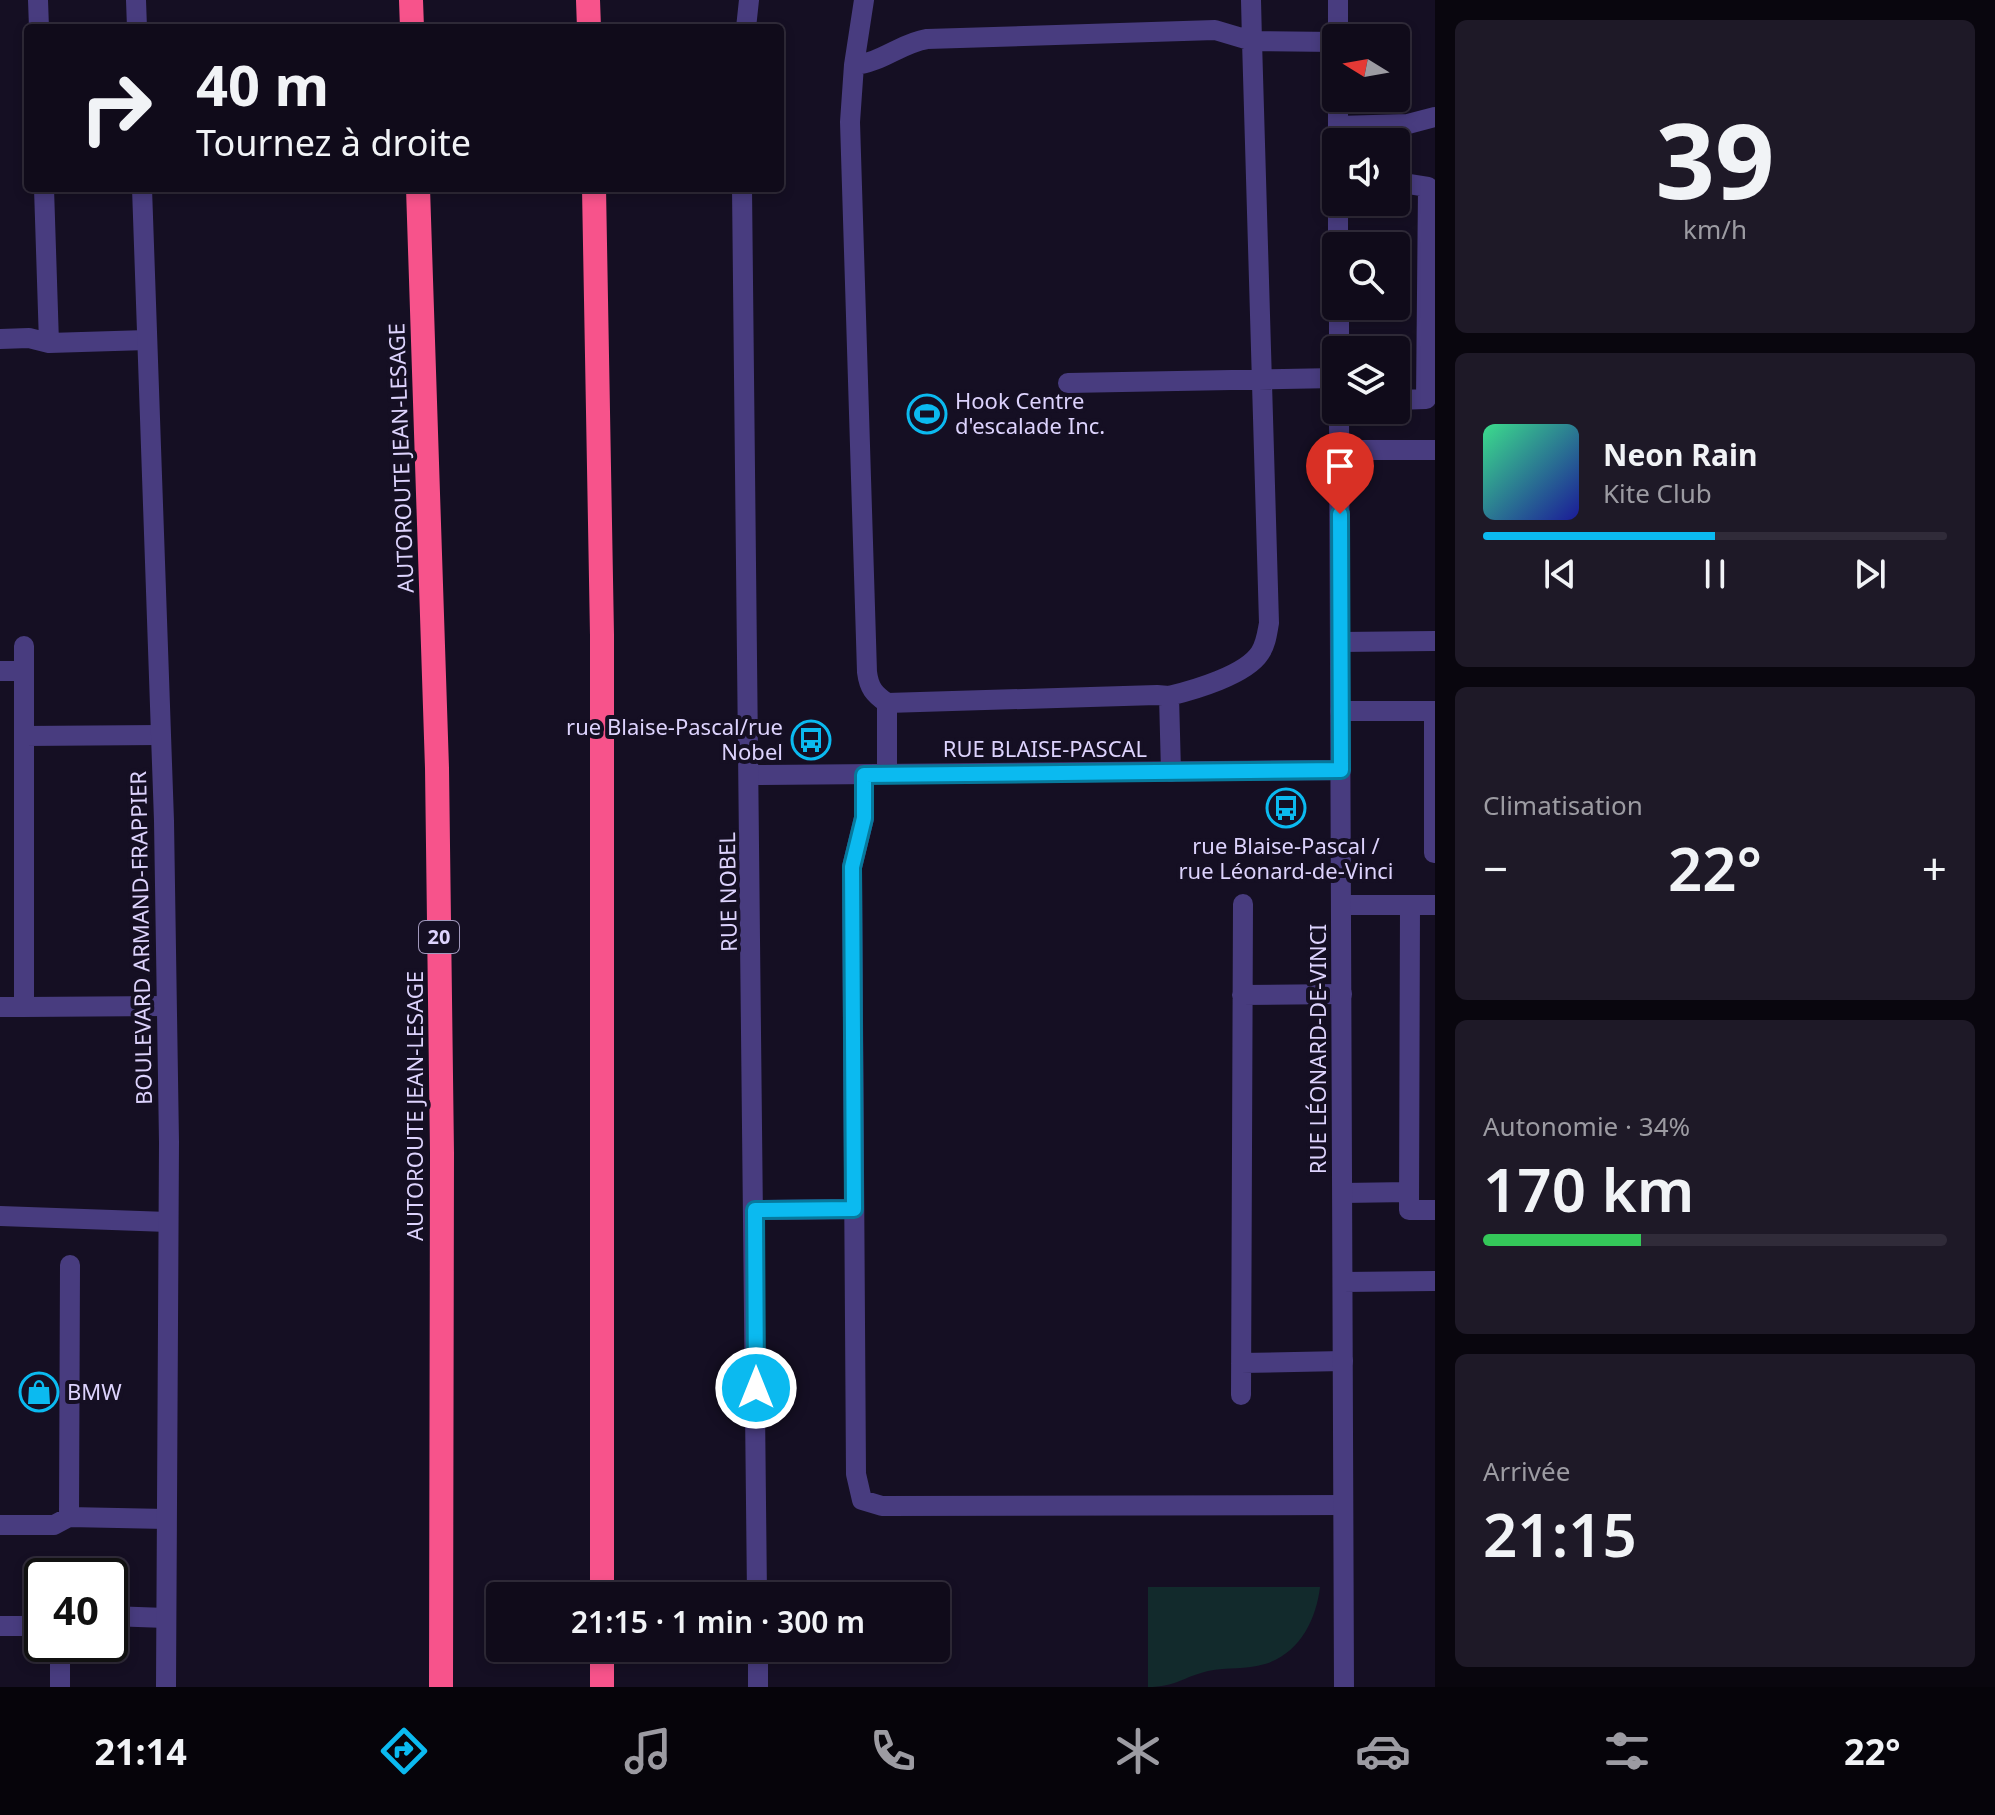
<!DOCTYPE html>
<html lang="fr">
<meta charset="utf-8">
<style>
body{margin:0;font-family:"Noto Sans",sans-serif;background:#1e1927;color:#f1f3f6;height:100vh;display:flex;flex-direction:column;font-size:30px;white-space:nowrap}
*{box-sizing:border-box;margin:0}
p{font-size:26px;color:#9c9ba2}
.icon{flex:none;width:44px;height:44px;fill:none;stroke:currentColor;stroke-width:2;stroke-linecap:round;stroke-linejoin:round}
.map{position:relative;flex:1;overflow:hidden}
.side{display:flex;flex-direction:column;gap:20px;padding:20px;background:#09060e;width:560px}
.side>*{flex:none}
.guide{position:absolute;left:24px;top:24px;width:760px;height:168px;border-radius:8px;box-shadow:0 4px 12px #0003,0 0 0 2px #302b39;background:#100b1a;color:#f1f3f6;overflow:hidden}
.needle{width:52px;rotate:281deg}
.tools{position:absolute;left:1322px;top:24px;display:grid;gap:16px}
.tools a{display:grid;place-items:center;width:88px;height:88px;border-radius:8px;background:#100b1a;box-shadow:0 4px 12px #0003,0 0 0 2px #302b39;font-size:40px}
.speed{position:absolute;left:24px;top:1558px;display:flex;gap:16px;font-size:40px;font-weight:700;text-align:center}
.speed>*{display:grid;place-content:center;width:104px;height:104px;border-radius:50%;background:#100b1a;box-shadow:0 4px 12px #0003,0 0 0 2px #302b39;line-height:1}
.speed .limit{border:4px solid #111;border-radius:12px;background:#fff;color:#111}
.pin{position:absolute;display:grid;place-items:center;width:68px;height:68px;color:#fff;margin:-82px -34px;border-radius:50% 50% 50% 0;rotate:-45deg;box-shadow:0 0 8px #0007}
.pin .icon{rotate:45deg}
.me{position:absolute;width:88px;margin:-44px;rotate:0deg;stroke-linejoin:round;filter:drop-shadow(0 0 6px #0008)}
.turn{display:flex;align-items:center;gap:28px;height:168px;padding:0 40px;font-size:36px}
.turn .icon{width:104px;height:104px;stroke-width:2.5}
.turn b{display:block;font-size:56px;line-height:68px}
.big{font-size:60px;font-weight:600;line-height:1.1}
.side .widget{flex:1;display:flex;flex-direction:column;justify-content:center;gap:12px;min-width:0;padding:0 28px;border-radius:12px;background:#1e1927}
.side .dial{align-items:center;gap:0}
.dial b{font-size:104px;line-height:1}
.song{display:flex;align-items:center;gap:24px}
.cover{width:96px;height:96px;border-radius:12px;background:linear-gradient(135deg,hsl(150 70% 55%),hsl(240 70% 35%))}
.played{height:8px;border-radius:4px;background:linear-gradient(90deg,#0bbaf0 50%,#302b39 50%)}
.keys{display:flex;justify-content:space-around;direction:ltr}
.heat{display:flex;justify-content:space-between;align-items:center;font-size:44px;direction:ltr}
.charge{height:12px;border-radius:6px;background:linear-gradient(90deg,#34c759 34%,#302b39 0)}
.trip{position:absolute;left:486px;top:1582px;width:464px;height:80px;border-radius:8px;background:#100b1a;box-shadow:0 4px 12px #0003,0 0 0 2px #302b39;font-weight:600;line-height:80px;text-align:center}
.menu{display:flex;height:128px;justify-content:space-around;align-items:center;background:#06040a;color:#9c9ba2}
.menu .icon{width:56px;height:56px}
.menu .on{color:#0bbaf0}
.menu b{font-size:36px;color:#f1f3f6}
main{display:flex;flex:1;min-height:0}
.map>svg:first-child{display:block}
.green{fill:#122a2c}
.lines{fill:none;stroke-linecap:round;stroke-linejoin:round}
.service{stroke:#483c7f;stroke-width:20}
.minor{stroke:#483c7f;stroke-width:20}
.tertiary{stroke:#483c7f;stroke-width:20}
.motorway{stroke:#f7538b;stroke-width:24}
.route-casing{stroke:#07799c;stroke-width:20}
.route{stroke:#0bbaf0;stroke-width:14}
.labels{text-anchor:middle;stroke-width:8;stroke-linejoin:round;paint-order:stroke}
.shield{fill:#150f23;stroke:#a198bc;stroke-width:2}
.shield-label{font-size:20px;font-weight:bold;fill:#ddd3fd}
.poi-label{font-size:22px;fill:#ddd3fd;stroke:#150f23;text-anchor:start}
.street-label{font-size:22px;fill:#ddd3fd;stroke:#150f23}
</style>
<main>
<div class="map">
<svg width="1435" height="1687" viewBox="0 0 1435 1687">
<rect width="100%" height="100%" fill="#150f23"/>
<path class="green" d="M1148,1587H1320C1316,1620 1300,1653 1265,1664C1246,1670 1227,1667 1208,1671C1183,1677 1176,1687 1148,1687Z"/>
<g class="lines">
<path class="service" d="M38,0L39,28
M864,0L854,65L850,122L867,672C869,688 874,694 887,703
M1251,0L1252,41L1336,42
M854,65C881,63 901,43 927,39L1215,30L1252,41L1269,623C1267,634 1266,644 1260,653C1246,675 1194,690 1169,696
M1338,126L1408,124L1435,117
M1396,182L1428,187L1426,399L1396,400
M44,188L49,343
M0,339L29,338L49,343L147,340
M1068,383L1336,378
M1339,450H1435
M1340,642L1435,641
M24,646V1007L166,1006
M0,671H23
M1340,711H1434V853
M24,736L160,735
M887,774V703L1157,695L1169,696L1171,772
M864,775V818L852,867L856,1474L862,1500L882,1506L1343,1505
M1341,905H1410L1409,1210H1435
M1410,905H1435
M1242,995L1342,994
M0,1007H24
M1343,1193L1409,1192
M755,1210L854,1209
M0,1216L168,1222
M70,1265L69,1517L166,1519
M1241,1363L1343,1361
M1241,1395L1243,904
M0,1525H54L69,1517
M110,1616L166,1618
M0,1626H42
M60,1687V1644"/>
<path class="minor" d="M1338,0V38
M1338,98V142
M1338,202V246
M1339,306V350
M1339,410L1344,1687
M750,775L1341,770
M1343,1282L1435,1281"/>
<path class="tertiary" d="M136,0L137,28
M746,28L749,0
M142,188L164,821L169,1142L166,1687
M742,188L757,1596
M758,1648V1687"/>
<path class="motorway" d="M411,0L412,28
M588,0L589,28
M418,188L437,768L442,1153L441,1687
M594,188L602,635V1596
M602,1687V1648"/>
</g>
<g class="lines">
<defs>
<path id="route" d="M756,1388L755,1210L854,1209L852,867L864,818V775L1341,770L1340,514"/>
</defs>
<use href="#route" class="route-casing"/>
<use href="#route" class="route"/>
</g>
<defs>
<symbol id="stadium-ring" viewBox="-11 -11 22 22"><circle r="9.5" fill="#150f23" stroke="#0bbaf0" stroke-width="1.5"/><path d="M0-5a6.5 5 0 1 0 0 10a6.5 5 0 1 0 0-10ZM-3.5-1.8h7v3.6h-7Z" fill="#0bbaf0"/></symbol>
<symbol id="bus-ring" viewBox="-11 -11 22 22"><circle r="9.5" fill="#150f23" stroke="#0bbaf0" stroke-width="1.5"/><path d="M-5-6H5V4H4V6H2V4H-2V6H-4V4H-5ZM-3.5-4V0h7V-4ZM-3.5 1.2v1.5H-2V1.2ZM2 1.2v1.5H3.5V1.2Z" fill="#0bbaf0"/></symbol>
<symbol id="shop-ring" viewBox="-11 -11 22 22"><circle r="9.5" fill="#150f23" stroke="#0bbaf0" stroke-width="1.5"/><path d="M-5-2.5h2.3a2.7 3.5 0 0 1 5.4 0H5L5.5 6h-11ZM-1.5-2.5h3a1.5 2.3 0 0 0-3 0Z" fill="#0bbaf0"/></symbol>
</defs>
<g fill-rule="evenodd">
<use href="#stadium-ring" x="905" y="392" width="44" height="44"/>
<use href="#bus-ring" x="789" y="718" width="44" height="44"/>
<use href="#bus-ring" x="1264" y="786" width="44" height="44"/>
<use href="#shop-ring" x="17" y="1370" width="44" height="44"/>
</g>
<g class="labels">
<rect class="shield" x="419" y="921" width="40" height="32" rx="6"/>
<g class="shield-label">
<text x="439" y="944">20</text>
</g>
<g class="poi-label">
<text x="955" y="409">Hook Centre<tspan x="955" dy="25">d'escalade Inc.</tspan></text>
<text x="783" y="735" text-anchor="end">rue Blaise-Pascal/rue<tspan x="783" dy="25">Nobel</tspan></text>
<text x="1286" y="854" text-anchor="middle">rue Blaise-Pascal /<tspan x="1286" dy="25">rue Léonard-de-Vinci</tspan></text>
<text x="67" y="1400">BMW</text>
</g>
<g class="street-label">
<text transform="translate(401 458) rotate(-92)" y="8">AUTOROUTE JEAN-LESAGE</text>
<text x="1045" y="757">RUE BLAISE-PASCAL</text>
<text transform="translate(728 892) rotate(-91)" y="8">RUE NOBEL</text>
<text transform="translate(141 938) rotate(-91)" y="8">BOULEVARD ARMAND-FRAPPIER</text>
<text transform="translate(1318 1049) rotate(-90)" y="8">RUE LÉONARD-DE-VINCI</text>
<text transform="translate(415 1106) rotate(-90)" y="8">AUTOROUTE JEAN-LESAGE</text>
</g>
</g>
</svg>
<div class="tools">
<a><svg class="needle" viewBox="-14 -14 28 28"><path d="M0-13l5 13h-10z" fill="#e53935"/><path d="M0 13l5-13h-10z" fill="#9c9ba2"/></svg></a>
<a><svg class="icon" aria-label="sound" viewBox="0 0 24 24"><path d="M4 9h4l5-4v14l-5-4H4zM17 9q2 3 0 6"/></svg></a>
<a><svg class="icon" aria-label="search" viewBox="0 0 24 24"><circle cx="10" cy="10" r="6"/><path d="M15 15l6 6"/></svg></a>
<a><svg class="icon" aria-label="layers" viewBox="0 0 24 24"><path d="M12 4l9 5-9 5-9-5zM3 14l9 5 9-5"/></svg></a>
</div>
<div class="speed"><div class="limit">40</div></div>
<div class="pin" style="left:1340px;top:514px;background:#d93025"><svg class="icon" aria-label="arrive" viewBox="0 0 24 24"><path d="M6 21V4h12l-3 4 3 4H6"/></svg></div>
<svg class="me" style="left:756px;top:1388px" viewBox="-20 -20 40 40"><circle r="17" fill="#0bbaf0" stroke="#fff" stroke-width="3"/><path d="M0-11L8 9 0 5-8 9z" fill="#fff"/></svg>
<div class="trip">21:15 · 1 min · 300 m</div>
<div class="guide">
<div class="turn"><svg class="icon" aria-label="right" viewBox="0 0 24 24"><path d="M7 20v-9h11M14 6l5 5-5 5"/></svg><div><b>40 m</b>Tournez à droite</div></div>
</div>
</div>
<section class="side">
<div class="widget dial"><b>39</b><p>km/h</p></div>
<div class="widget">
<div class="song"><i class="cover"></i><div><b>Neon Rain</b><p>Kite Club</p></div></div>
<div class="played"></div>
<div class="keys"><svg class="icon" aria-label="previous" viewBox="0 0 24 24"><path d="M18 5L8 12l10 7zM5 5v14"/></svg><svg class="icon" aria-label="pause" viewBox="0 0 24 24"><path d="M8 5v14M16 5v14"/></svg><svg class="icon" aria-label="next" viewBox="0 0 24 24"><path d="M6 5l10 7-10 7zM19 5v14"/></svg></div>
</div>
<div class="widget"><p>Climatisation</p>
<div class="heat"><a>−</a><b class="big">22°</b><a>+</a></div>
</div>
<div class="widget"><p>Autonomie · 34%</p><b class="big">170 km</b><div class="charge"></div></div>
<div class="widget"><p>Arrivée</p><b class="big">21:15</b></div>
</section>
</main>
<nav class="menu">
<b>21:14</b>
<svg class="icon on" aria-label="directions" viewBox="0 0 24 24"><path d="M12 3l9 9-9 9-9-9zM9 14v-3h6M13 9l2 2-2 2"/></svg>
<svg class="icon" aria-label="music" viewBox="0 0 24 24"><path d="M9 18V5l10-2v13"/><circle cx="6" cy="18" r="3"/><circle cx="16" cy="16" r="3"/></svg>
<svg class="icon" aria-label="phone" viewBox="0 0 24 24"><path d="M5 4h4l2 5-3 2q2 4 5 5l2-3 5 2v4C11 20 4 13 5 4z"/></svg>
<svg class="icon" aria-label="climate" viewBox="0 0 24 24"><path d="M12 3v18M4 7l16 10M4 17L20 7"/></svg>
<svg class="icon" aria-label="car" viewBox="0 0 24 24"><path d="M5 17H2v-5l4-1 3-4h7l3 4 3 1v5h-3M9 17h6M6 11h13"/><circle cx="7" cy="17" r="2"/><circle cx="17" cy="17" r="2"/></svg>
<svg class="icon" aria-label="filters" viewBox="0 0 24 24"><path d="M4 7h16M4 17h16"/><circle cx="9" cy="7" r="2"/><circle cx="15" cy="17" r="2"/></svg>
<b>22°</b>
</nav>
